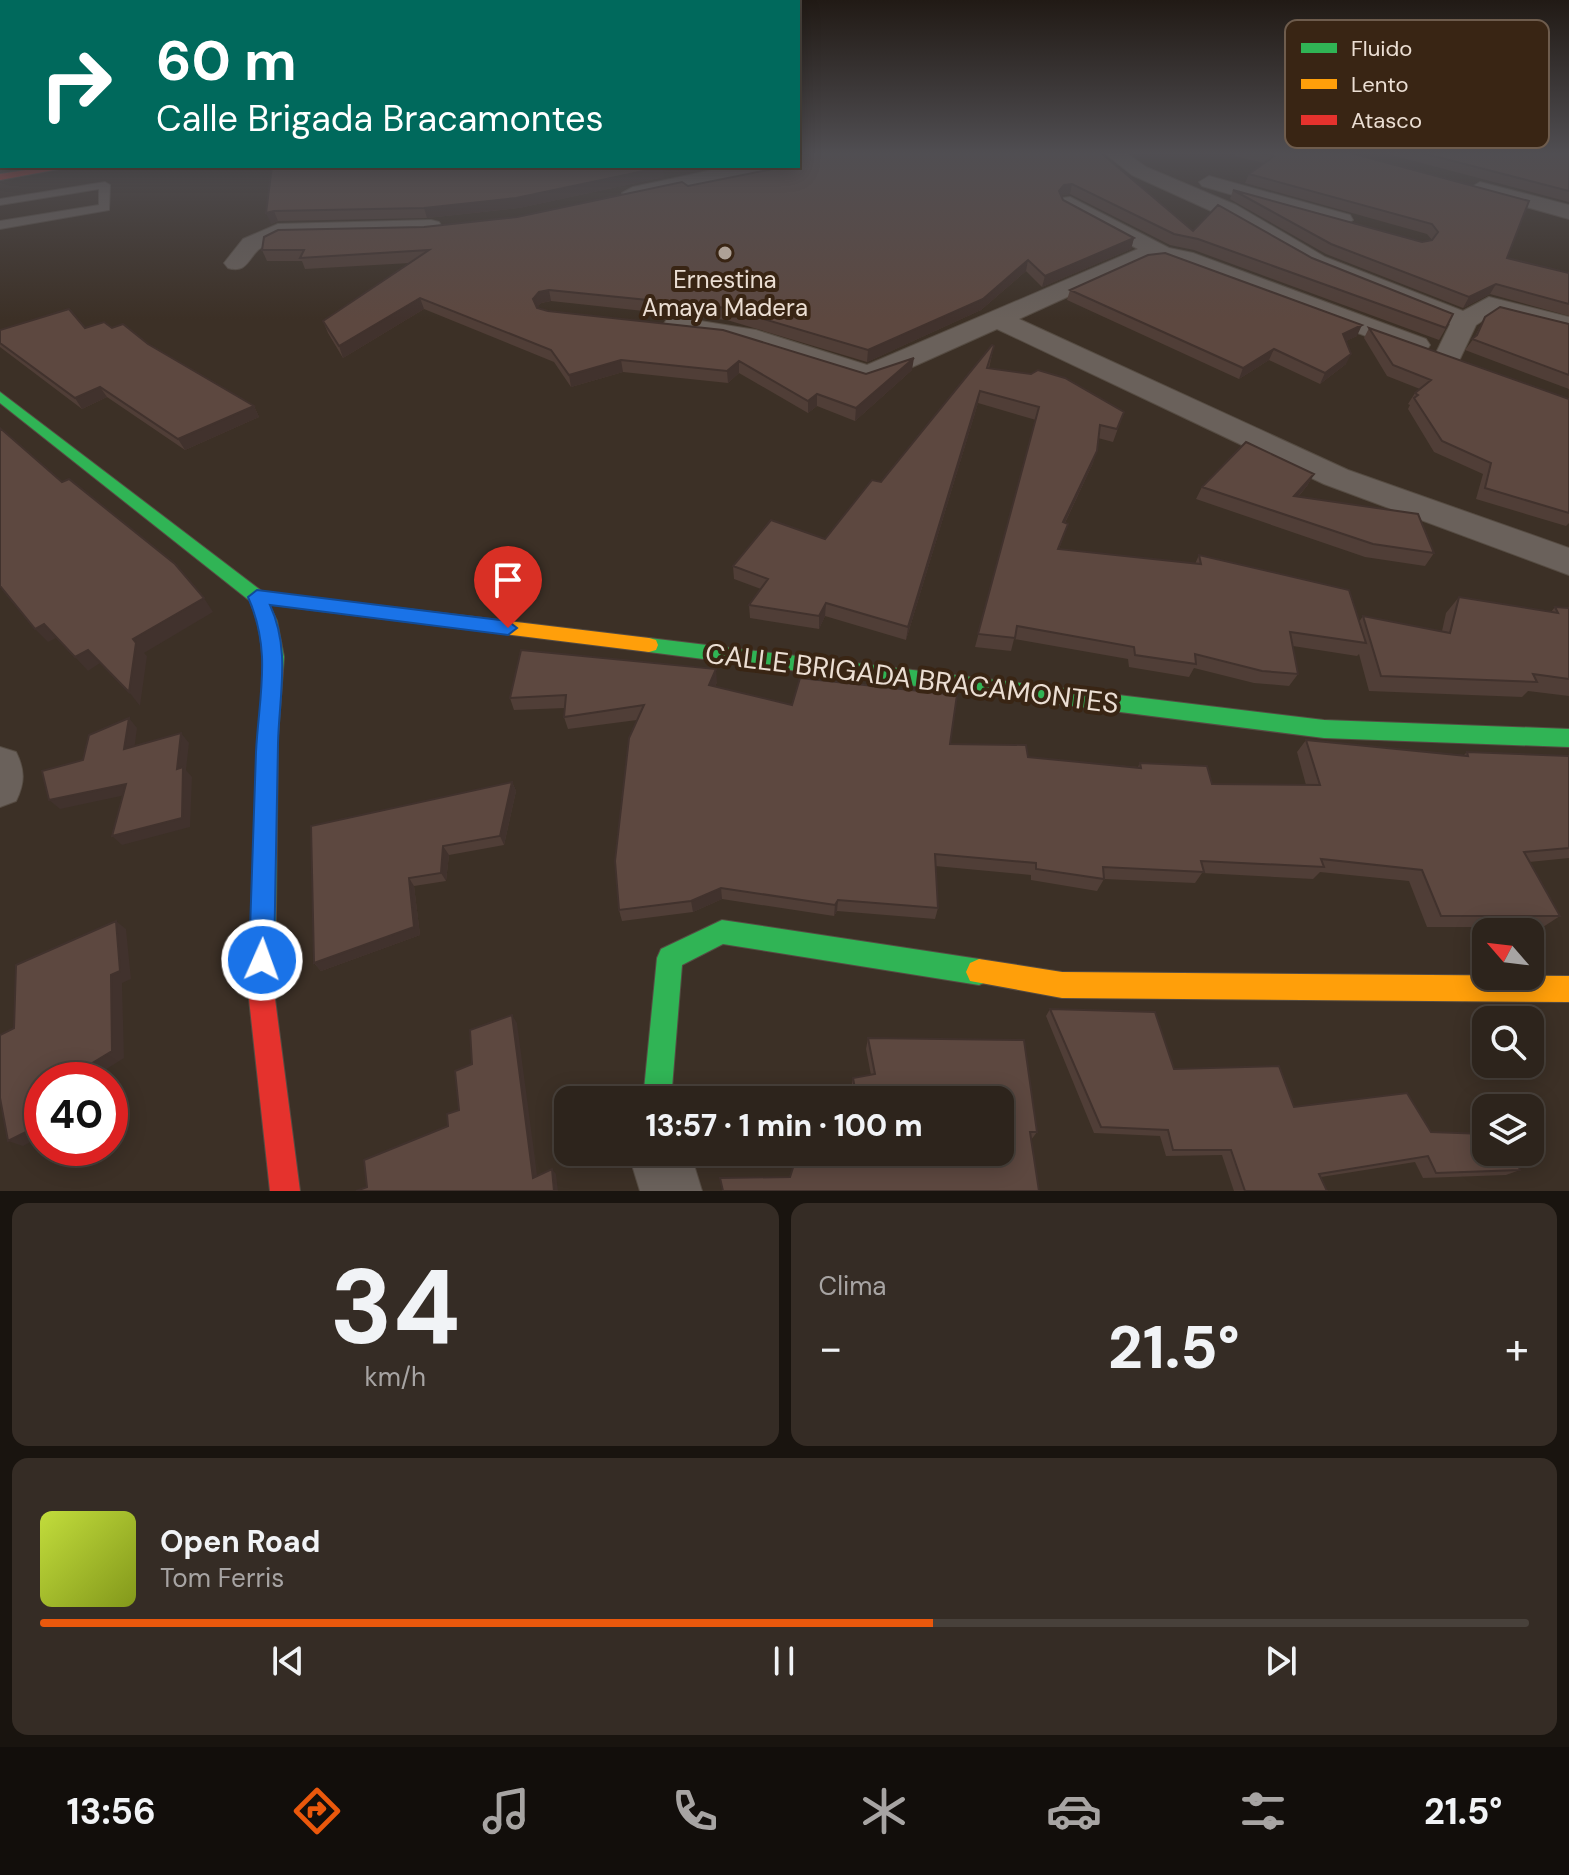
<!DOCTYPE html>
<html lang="es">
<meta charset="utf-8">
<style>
body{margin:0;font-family:"DM Sans",sans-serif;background:#352c25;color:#f1f3f6;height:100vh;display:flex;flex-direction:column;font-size:30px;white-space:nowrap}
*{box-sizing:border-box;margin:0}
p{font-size:26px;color:#a7a4a3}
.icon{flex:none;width:44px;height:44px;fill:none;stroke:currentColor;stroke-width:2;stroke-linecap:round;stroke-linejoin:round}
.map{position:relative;height:1191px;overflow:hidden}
.side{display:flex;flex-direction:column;gap:12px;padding:12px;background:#19140f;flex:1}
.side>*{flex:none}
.guide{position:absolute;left:0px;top:0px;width:800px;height:168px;box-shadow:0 4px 20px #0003,0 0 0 2px #48413b;background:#00695c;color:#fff;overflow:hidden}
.needle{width:52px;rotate:298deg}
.buttons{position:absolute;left:1472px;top:918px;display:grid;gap:16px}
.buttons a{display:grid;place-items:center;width:72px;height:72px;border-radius:16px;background:#2d241c;box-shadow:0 4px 20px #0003,0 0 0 2px #48413b;font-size:40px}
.speed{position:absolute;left:24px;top:1062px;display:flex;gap:16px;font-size:40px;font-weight:700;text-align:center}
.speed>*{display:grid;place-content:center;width:104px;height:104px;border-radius:50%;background:#2d241c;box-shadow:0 4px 20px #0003,0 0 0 2px #48413b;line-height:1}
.speed .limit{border:12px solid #d22;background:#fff;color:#111}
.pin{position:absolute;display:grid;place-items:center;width:68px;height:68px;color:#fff;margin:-82px -34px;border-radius:50% 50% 50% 0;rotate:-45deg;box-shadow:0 0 8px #0007}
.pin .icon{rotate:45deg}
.me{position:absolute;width:88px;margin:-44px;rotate:2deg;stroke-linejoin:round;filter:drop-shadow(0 0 6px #0008)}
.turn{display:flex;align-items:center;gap:28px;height:168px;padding:0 24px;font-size:36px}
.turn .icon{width:104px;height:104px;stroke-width:2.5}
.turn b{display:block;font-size:56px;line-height:68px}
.big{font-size:60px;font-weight:800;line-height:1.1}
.side .widget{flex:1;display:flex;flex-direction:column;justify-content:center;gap:12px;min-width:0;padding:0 28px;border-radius:16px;background:#352c25}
.side .dial{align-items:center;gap:0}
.dial b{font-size:104px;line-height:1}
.song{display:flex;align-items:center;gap:24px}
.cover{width:96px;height:96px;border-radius:12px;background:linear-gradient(135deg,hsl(70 70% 55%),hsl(70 70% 35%))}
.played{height:8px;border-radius:4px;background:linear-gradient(90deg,#ea580c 60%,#48413b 60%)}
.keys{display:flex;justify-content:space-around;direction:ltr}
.heat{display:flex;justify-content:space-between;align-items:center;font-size:44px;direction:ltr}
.side .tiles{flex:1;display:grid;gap:12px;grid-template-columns:1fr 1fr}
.widget:last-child{grid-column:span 2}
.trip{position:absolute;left:554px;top:1086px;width:460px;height:80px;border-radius:16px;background:#2d241c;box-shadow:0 4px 20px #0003,0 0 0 2px #48413b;font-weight:800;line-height:80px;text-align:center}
.tab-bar{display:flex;height:128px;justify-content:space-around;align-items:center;background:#120e0b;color:#a7a4a3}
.tab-bar .icon{width:56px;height:56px}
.tab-bar .on{color:#ea580c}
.tab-bar b{font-size:36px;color:#f1f3f6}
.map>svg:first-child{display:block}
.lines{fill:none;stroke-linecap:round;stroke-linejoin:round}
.lane-casing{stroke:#564c43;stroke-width:2}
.street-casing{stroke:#564c43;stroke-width:2}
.fast-casing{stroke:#564c43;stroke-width:2}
.slow-casing{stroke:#564c43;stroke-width:2}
.jam-casing{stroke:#564c43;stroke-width:2}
.lane{fill:#6a615b;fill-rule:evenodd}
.street{fill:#6a615b;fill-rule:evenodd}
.fast{fill:#30b455;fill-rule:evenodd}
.slow{fill:#ff9f0a;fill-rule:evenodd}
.jam{fill:#e5322d;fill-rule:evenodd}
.wall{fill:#503e37}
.shaded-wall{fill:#41322d}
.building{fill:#5d4840;stroke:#41322d;stroke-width:2}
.route{fill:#1a73e8;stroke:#114b97;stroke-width:2}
.poi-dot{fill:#aea196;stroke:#392514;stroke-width:3}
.labels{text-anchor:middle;stroke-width:8;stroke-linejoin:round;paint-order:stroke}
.far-poi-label{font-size:24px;fill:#ebded3;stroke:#392514}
.street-label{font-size:28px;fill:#ebded3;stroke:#392514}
.key{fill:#392514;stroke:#6e5c4d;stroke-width:2}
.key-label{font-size:22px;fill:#ebded3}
</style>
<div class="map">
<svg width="1569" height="1191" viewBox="0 0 1569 1191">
<rect width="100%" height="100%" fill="#3c3026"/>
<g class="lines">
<defs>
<path id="lane" d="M105,182L110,185L109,210L0,229V221L99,205V189L0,205V199Z"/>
<path id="street" d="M1103,152H1125L1146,167L1236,205L1325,257L1463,311L1489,297L1569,317V333L1493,314L1476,325L1458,363L1448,365L1438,363L1434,357L1450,324L1309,267L1220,215L1132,175Z
M731,166H770L760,172L633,199L622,193L633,187Z
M1209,176L1350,215L1353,220L1342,227L1202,186L1199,182Z
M1480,182L1569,205V219L1473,192L1470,188Z
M1070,197L1169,248L1193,253L1426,339L1430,345L1426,351L1416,353L1406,351L1162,260L1144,262L1019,319L1348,470L1569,548V575L1324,484L997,329L890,377L866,383L742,343L667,331L663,325L667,319L676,317L756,330L867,365L1138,249L1062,208L1059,203L1062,198Z
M431,220L439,222L442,227L439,232L282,238C275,241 264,245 258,250C247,261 246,273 228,268L224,263L243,239L278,224Z
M0,747L16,752C25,770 25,783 16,801L0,807Z
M628,1152H690L702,1191H640Z"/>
<path id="fast" d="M0,392L263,592L277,621L284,657L278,736L275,999L271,1008L262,1012L253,1008L249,999C252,919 254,839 257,759C259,705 272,652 250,601L0,403Z
M649,638L1324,720L1569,729V747L1324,738L649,652L642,650L640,645L642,640Z
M722,920L979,959L988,963L992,972L988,981L979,985L723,944L682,965L671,1100H643L657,958L661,949Z"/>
<path id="slow" d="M257,591L649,638L656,640L658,645L656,650L649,652L257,603L248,597Z
M979,959L1062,972L1569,976V1002L1062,998L970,981L966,972L970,963Z"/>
<path id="jam" d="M52,166H75L0,180V174Z
M262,986L271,990L275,999L300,1191H270L249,999L253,990Z"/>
</defs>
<use href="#lane" class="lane-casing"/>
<use href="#street" class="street-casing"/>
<use href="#fast" class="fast-casing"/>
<use href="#slow" class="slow-casing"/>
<use href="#jam" class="jam-casing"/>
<use href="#lane" class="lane"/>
<use href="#street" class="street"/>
<use href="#fast" class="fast"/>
<use href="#slow" class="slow"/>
<use href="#jam" class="jam"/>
</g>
<path class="wall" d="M1100,152L1193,231L1312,258L1446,328L1439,340L1194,250L1170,245L1070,194L1062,195L1063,200L1134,238L1131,249L1042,287L1026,271L981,310L867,362L727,320L551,301L541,303L537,308L548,311L866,374L912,370L855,421L817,406L808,413L739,373L728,383L623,372L571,387L554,362L424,309L343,358L328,333L323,321L410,263L305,269L302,261H267L262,250L424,227L517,217L688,186L777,168L774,166Z
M1237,152H1347L1507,258L1569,273V316L1490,294L1463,308L1326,254L1230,199L1233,190L1422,242L1432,240L1427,234L1245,183L1249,174L1264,163L1235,156Z
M1380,152H1569V202Z
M272,166L664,177L519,208L427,218L278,221L271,224Z
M1070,290L1357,336L1346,341V364L1320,384L1269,360L1239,379L1067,300Z
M1485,317L1569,324V389L1465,350L1474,338Z
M112,328L148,344L254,406L259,417L185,450L107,397L82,409L0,347V330Z
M1369,328L1569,399V523L1566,526L1476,499L1483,474L1434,452L1408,409L1410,405L1408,404L1415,393L1420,389L1387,376L1364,338Z
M994,346L989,368L1124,412L1113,442L1098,438L1093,463L1065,523L1068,524L1059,549L1195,564L1199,555L1359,622L1363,616L1442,631L1446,613L1459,597L1551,612L1555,607L1569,608V696L1528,691L1522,697L1369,691L1359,654L1357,656L1293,646L1298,674L1289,686L1254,683L1194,668L1189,677L1129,667L1128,659L1014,639L1011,651L975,647L1036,420L978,403L906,640L825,616L819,629L750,618L749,605L761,589L734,579L733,566L825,539L881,482Z
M1314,474L1307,486L1298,497L1434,553L1425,566L1365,557L1196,499L1202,487Z
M717,682L715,687L950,744L1028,757L1138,767L1140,763L1212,784L1306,785L1297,752L1306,740L1464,755L1467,752L1569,756V858L1529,862L1560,916L1543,927H1427L1409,881L1320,872L1313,879L1202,873L1195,883L1104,879L1097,891L1031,880V875L935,866L938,908L935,919L837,911L834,916L722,899L693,912L622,921L619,910L637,720L568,729L564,717L565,708L514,710L510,698Z
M512,782L516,791L504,845L449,855L446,881L414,886L420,935L321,971L314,963Z
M1050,1009L1174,1069L1294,1107L1431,1132L1520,1170L1506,1175L1423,1178L1415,1162L1321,1177L1327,1191H1234L1222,1155L1166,1156L1160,1136L1094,1133L1046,1016Z
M868,1038L1024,1040L1037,1132L1031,1140L1039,1191H723L720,1178L790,1177L798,1152H1000V1100H854L851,1088L853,1078L871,1075L866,1049Z"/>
<path class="shaded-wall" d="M663,167L664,177L519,208L427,218L424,208Z
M1072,184L1070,194L1062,195L1056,201L1059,191L1064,185Z
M274,211L278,221L271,224L266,213Z
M1134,238L1131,249L1042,287L1045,276Z
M1028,260L1026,271L981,310L867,362L868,350Z
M1496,284L1490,294L1463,308L1469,297Z
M549,290L551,301L541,303L536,310L533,299L539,292Z
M420,298L424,309L343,358L339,346Z
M1362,325L1357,336L1338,345L1343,334Z
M1274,349L1269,360L1239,379L1243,368Z
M1351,354L1346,364L1320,384L1325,373Z
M914,358L912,370L855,421L856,408Z
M621,360L623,372L571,387L569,375Z
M739,361V373L728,383L727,371Z
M100,387L107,397L82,409L75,398Z
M980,391L978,403L906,640L908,627Z
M817,394V406L808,413V401Z
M254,406L259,417L185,450L178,439Z
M1097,451L1093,463L1059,535L1063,522Z
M1314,474L1307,486L1287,509L1294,496Z
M204,598L213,612L144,653L147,656L140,706L129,692L133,639Z
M826,603L825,616L819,629V616Z
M44,624L56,638L48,642L35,629Z
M88,650L100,663L88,671L75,657Z
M716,669L717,682L710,698L709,685Z
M129,718L137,728L133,758L124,749Z
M181,733L189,743L186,770L192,777L190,827L122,845L112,836L177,769Z
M512,782L516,791L504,845L500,836Z
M126,784L135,793L60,809L49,800Z
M443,846L449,855L446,881L441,873Z
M409,878L414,886L420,935L321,971L314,963Z
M721,888L722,899L693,912L691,901Z
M838,900L837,911L834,916L835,905Z
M116,921L126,929L131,979L122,983L124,1058L89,1080H78L76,1073L111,975Z
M512,1015L517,1023L538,1182L533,1178Z
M42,1124V1136L23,1146L8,1141Z
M552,1169L556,1174L558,1191H554Z"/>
<path class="building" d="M814,152H1100L1193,231L1218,205L1312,258L1453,314L1446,328L1198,239L1174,234L1072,184L1064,185L1059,191L1063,200L1134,238L1045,276L1028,260L983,299L868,350L727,308L549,290L539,292L533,299L537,308L548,311L723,330L866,374L914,358L856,408L817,394L808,401L739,361L727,371L621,360L569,375L551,350L420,298L339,346L323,321L429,250L300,258L304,250H262L264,237L278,230L424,227L517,217L682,182L688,186L788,166H798V156Z
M1259,152H1347L1529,201L1507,258L1569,273V304L1496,284L1469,297L1331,244L1233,190L1422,242L1432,240L1438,232L1432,224L1249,174L1274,156Z
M1418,152H1569V191Z
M272,166H661L663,167L516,198L424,208L274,211L266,213Z
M1165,253L1362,325L1343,334L1351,354L1325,373L1274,349L1243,368L1070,290L1148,255Z
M1500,307L1569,324V375L1472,339L1477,335L1485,317Z
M69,309L85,328L104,322L112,328L123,324L148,344L254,406L178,439L100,387L75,398L0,343V330Z
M1369,328L1569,399V513L1485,488L1491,463L1442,441L1414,398L1418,395L1415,393L1431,380L1393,365Z
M992,345L994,346L987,368L1031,374L1038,370L1065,378L1124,412L1117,429L1100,425L1097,451L1063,522L1068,524L1058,549L1201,564L1199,555L1349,590L1366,643L1290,632L1298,674L1262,671L1195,654L1196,664L1135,655L1134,647L1017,626L1015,638L978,634L1039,407L980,391L908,627L826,603L819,616L749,605L768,579L733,566L771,520L825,539L872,480L881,482Z
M0,428L62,482L69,479L175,564L204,598L133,639L136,643L129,692L88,650L75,657L44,624L35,629L0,586Z
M1246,442L1314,474L1294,496L1418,514L1434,553L1373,544L1202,487Z
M1459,597L1558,613L1555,607L1569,608V679L1533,674L1537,682L1381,676L1363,616L1450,633Z
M521,650L716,669L709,685L792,705L800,678L957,695L950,744L1026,745L1028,757L1141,768L1140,763L1207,766L1212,784L1320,785L1306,740L1468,756L1467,752L1569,756V848L1524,852L1560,916H1441L1422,870L1321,859L1324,867L1201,861L1204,872L1103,867L1104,879L1036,869V863L935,854L938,908L838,900L835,905L721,888L691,901L619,910L615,861L629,738L644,705L564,717L566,695L510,698Z
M129,718L124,749L181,733L177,769L183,767L182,818L112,836L126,784L49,800L42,771L83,760L89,735Z
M512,782L500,836L443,846L441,873L409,878L414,927L314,963L311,826Z
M116,921L120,971L111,975L112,1051L76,1073L78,1080H42V1124L8,1141L0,1098V1035L14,1028L16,965Z
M1050,1009L1155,1012L1174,1069L1279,1066L1294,1107L1407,1093L1431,1132L1486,1134V1152H1513L1520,1170L1436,1173L1428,1156L1319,1174L1327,1191H1245L1231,1150H1173L1168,1130L1101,1127Z
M512,1015L533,1178L552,1169L554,1191H356L367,1187L364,1160L448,1126L447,1114L459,1110L455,1071L472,1064L470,1030Z
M868,1038L1024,1040L1037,1132H1030L1039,1191H723L720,1178L790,1177L798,1152H1000V1100H857L853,1078L875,1074Z"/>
<linearGradient id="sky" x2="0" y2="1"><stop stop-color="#211a15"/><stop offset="0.48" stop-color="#504e52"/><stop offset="1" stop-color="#504e52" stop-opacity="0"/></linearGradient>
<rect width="1569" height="319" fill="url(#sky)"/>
<path class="route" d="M257,590L508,621L517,628L508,635L270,605C291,650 279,696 278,744C277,816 276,888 274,960L271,969L262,972L253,969L249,960C251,890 254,821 256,752C259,695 272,651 248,597Z"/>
<circle class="poi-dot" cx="725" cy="253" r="8"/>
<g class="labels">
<g class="far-poi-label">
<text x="725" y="288">Ernestina<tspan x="725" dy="28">Amaya Madera</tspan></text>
</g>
<g class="street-label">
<text transform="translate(912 678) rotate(7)" y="10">CALLE BRIGADA BRACAMONTES</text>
</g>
</g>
<rect x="1285" y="20" width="264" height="128" rx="12" class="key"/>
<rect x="1301" y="43" width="36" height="10" fill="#30b455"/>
<rect x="1301" y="79" width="36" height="10" fill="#ff9f0a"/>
<rect x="1301" y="115" width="36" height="10" fill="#e5322d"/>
<g class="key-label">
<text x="1351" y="56">Fluido</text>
<text x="1351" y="92">Lento</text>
<text x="1351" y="128">Atasco</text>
</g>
</svg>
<div class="buttons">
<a><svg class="needle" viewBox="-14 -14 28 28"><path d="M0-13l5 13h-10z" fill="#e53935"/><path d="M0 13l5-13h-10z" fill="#a7a4a3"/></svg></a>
<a><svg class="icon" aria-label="search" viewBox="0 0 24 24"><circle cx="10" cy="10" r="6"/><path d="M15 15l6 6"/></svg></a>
<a><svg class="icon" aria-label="layers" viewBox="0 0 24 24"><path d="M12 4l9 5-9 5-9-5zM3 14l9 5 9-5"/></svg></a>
</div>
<div class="speed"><div class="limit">40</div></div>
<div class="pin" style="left:508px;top:628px;background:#d93025"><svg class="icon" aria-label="arrive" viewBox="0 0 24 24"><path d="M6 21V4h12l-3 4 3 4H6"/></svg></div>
<svg class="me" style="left:262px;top:960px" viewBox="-20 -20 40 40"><circle r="17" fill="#1a73e8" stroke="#fff" stroke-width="3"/><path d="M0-11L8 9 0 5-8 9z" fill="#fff"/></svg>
<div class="trip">13:57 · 1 min · 100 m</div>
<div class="guide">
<div class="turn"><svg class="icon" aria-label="right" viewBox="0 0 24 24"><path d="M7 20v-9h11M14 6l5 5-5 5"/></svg><div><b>60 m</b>Calle Brigada Bracamontes</div></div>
</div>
</div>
<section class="side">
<div class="tiles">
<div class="widget dial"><b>34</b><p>km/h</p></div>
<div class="widget"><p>Clima</p>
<div class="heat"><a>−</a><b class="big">21.5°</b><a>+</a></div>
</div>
<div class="widget">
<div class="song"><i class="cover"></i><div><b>Open Road</b><p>Tom Ferris</p></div></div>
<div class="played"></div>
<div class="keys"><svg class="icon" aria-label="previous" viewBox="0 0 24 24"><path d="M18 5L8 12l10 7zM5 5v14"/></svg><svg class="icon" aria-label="pause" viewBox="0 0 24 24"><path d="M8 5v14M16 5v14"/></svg><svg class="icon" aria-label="next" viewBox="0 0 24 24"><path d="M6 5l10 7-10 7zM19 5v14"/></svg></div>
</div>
</div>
</section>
<nav class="tab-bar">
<b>13:56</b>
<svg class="icon on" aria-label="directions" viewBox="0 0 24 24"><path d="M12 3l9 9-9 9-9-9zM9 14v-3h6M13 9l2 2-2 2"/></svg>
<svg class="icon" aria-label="music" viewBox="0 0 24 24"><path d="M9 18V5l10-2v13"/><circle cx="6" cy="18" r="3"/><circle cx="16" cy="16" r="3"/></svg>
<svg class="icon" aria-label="phone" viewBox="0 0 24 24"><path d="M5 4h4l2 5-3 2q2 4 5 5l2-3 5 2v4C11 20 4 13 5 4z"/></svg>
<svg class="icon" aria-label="climate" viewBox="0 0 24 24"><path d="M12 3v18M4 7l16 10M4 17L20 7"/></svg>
<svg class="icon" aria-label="car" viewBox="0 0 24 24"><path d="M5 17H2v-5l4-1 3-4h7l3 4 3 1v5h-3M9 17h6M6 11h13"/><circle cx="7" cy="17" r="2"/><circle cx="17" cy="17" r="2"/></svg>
<svg class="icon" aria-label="filters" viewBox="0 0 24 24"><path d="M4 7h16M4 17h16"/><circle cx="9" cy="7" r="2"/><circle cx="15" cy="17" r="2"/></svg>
<b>21.5°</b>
</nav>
